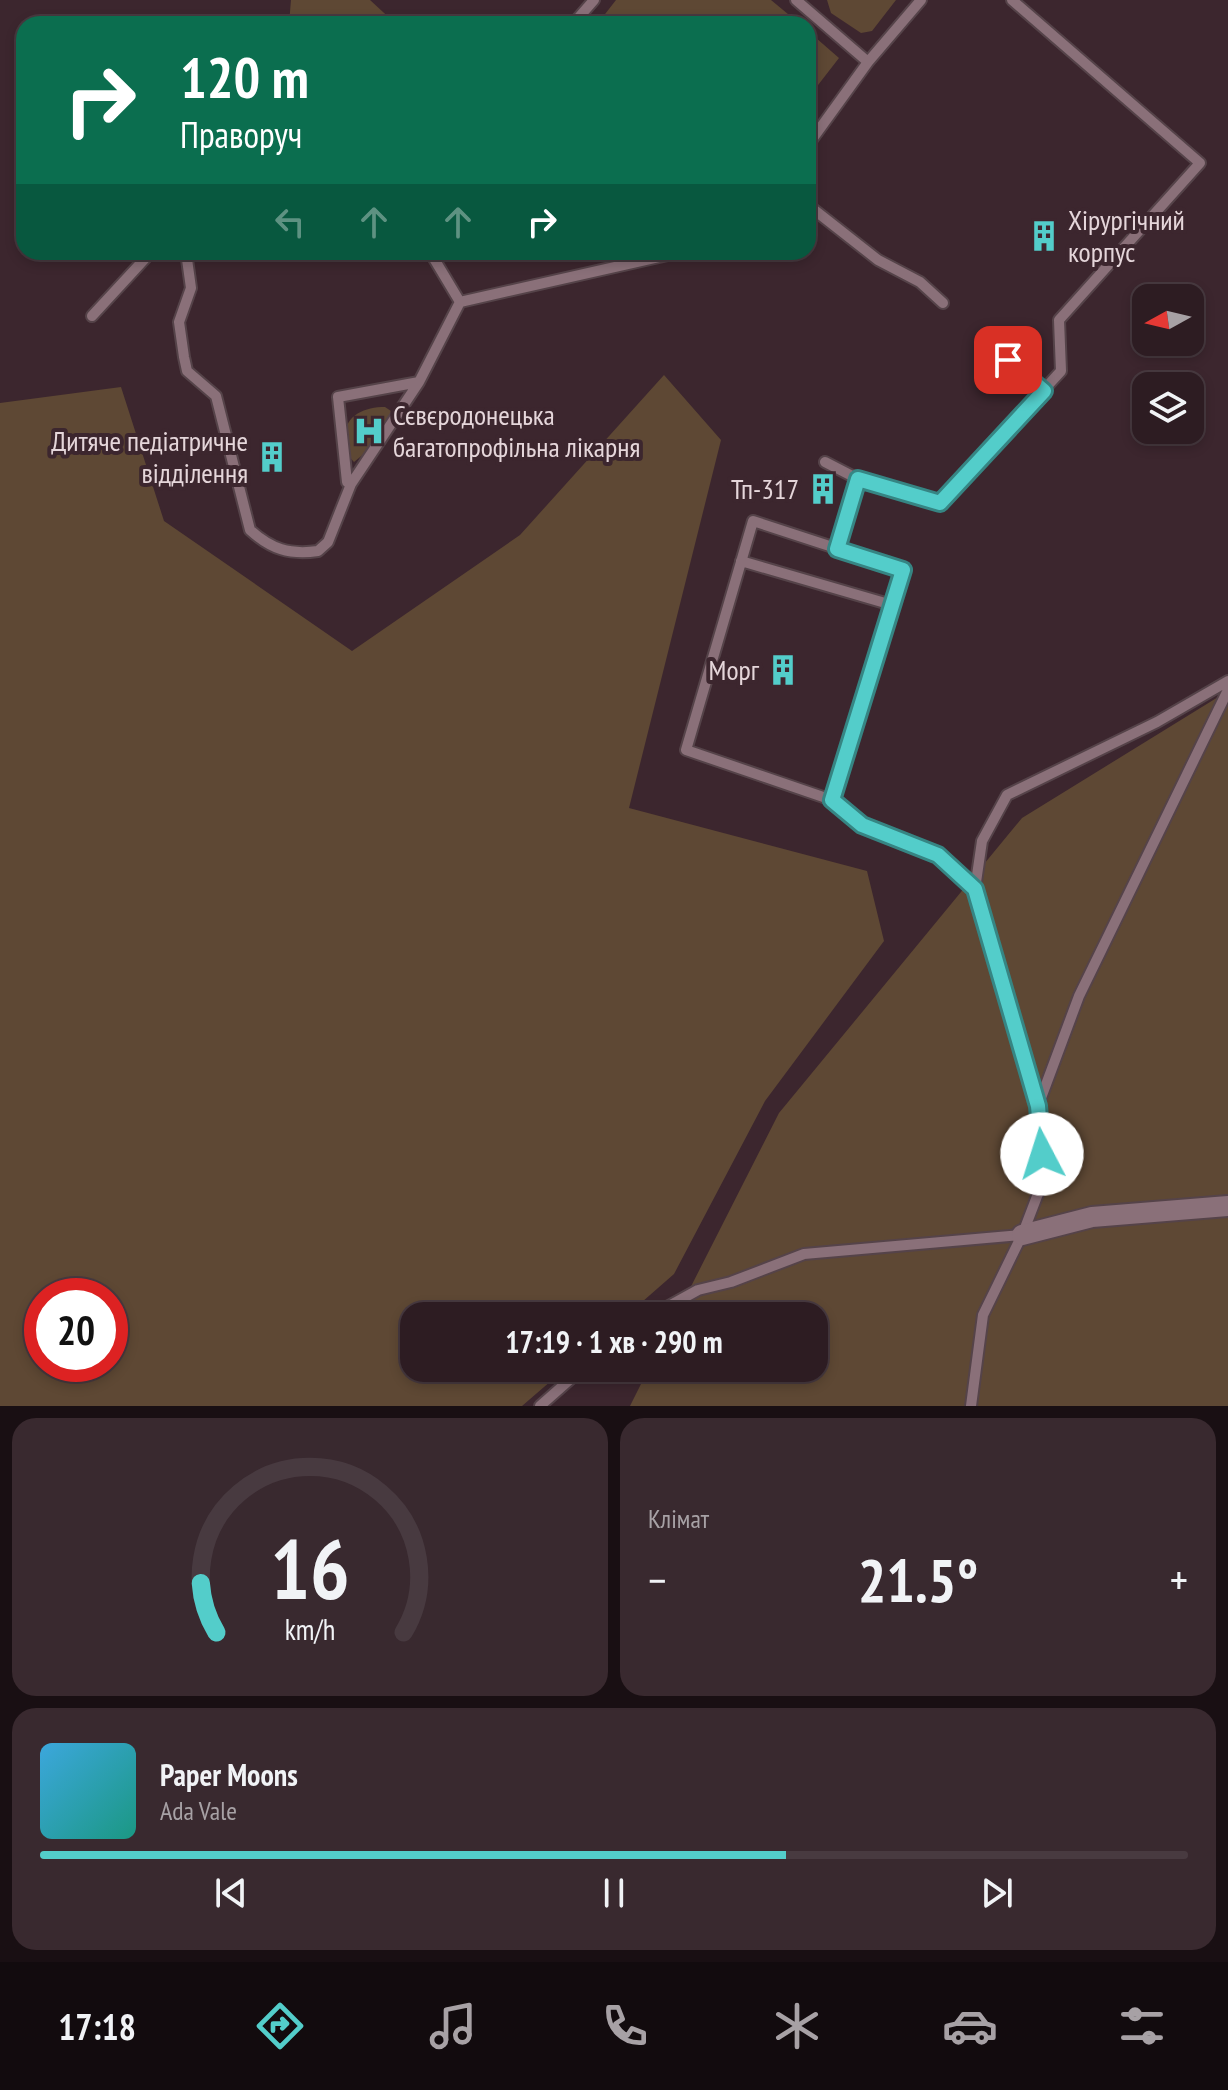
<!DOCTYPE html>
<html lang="uk">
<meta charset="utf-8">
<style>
body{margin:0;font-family:"PT Sans Narrow",sans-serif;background:#39292f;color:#f1f3f6;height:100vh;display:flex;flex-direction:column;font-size:30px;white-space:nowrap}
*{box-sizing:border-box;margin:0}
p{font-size:26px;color:#a7a1a5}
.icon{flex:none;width:44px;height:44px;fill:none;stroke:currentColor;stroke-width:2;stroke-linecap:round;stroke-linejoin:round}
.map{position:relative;height:1406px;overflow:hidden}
.details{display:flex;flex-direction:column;gap:12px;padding:12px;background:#190f13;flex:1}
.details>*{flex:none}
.guide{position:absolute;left:16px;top:16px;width:800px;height:244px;border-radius:24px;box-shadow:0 4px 12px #0003,0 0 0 2px #483a40;background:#0b6e4f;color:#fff;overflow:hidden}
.needle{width:52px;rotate:262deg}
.fabs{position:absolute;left:1132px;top:284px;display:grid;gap:16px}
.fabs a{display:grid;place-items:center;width:72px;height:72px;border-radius:16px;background:#2d1c22;box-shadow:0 4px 12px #0003,0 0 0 2px #483a40;font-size:40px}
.speed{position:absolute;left:24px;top:1278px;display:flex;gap:16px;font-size:40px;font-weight:700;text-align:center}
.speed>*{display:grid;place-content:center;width:104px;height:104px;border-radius:50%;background:#2d1c22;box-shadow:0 4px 12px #0003,0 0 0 2px #483a40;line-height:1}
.speed .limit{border:12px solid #d22;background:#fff;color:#111}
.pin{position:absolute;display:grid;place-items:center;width:68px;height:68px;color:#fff;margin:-34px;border-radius:16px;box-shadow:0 4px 12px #0006}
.me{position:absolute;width:88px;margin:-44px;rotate:355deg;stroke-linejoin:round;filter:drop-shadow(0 0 6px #0008)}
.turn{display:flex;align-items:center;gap:28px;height:168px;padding:0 32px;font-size:36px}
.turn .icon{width:104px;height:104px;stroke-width:2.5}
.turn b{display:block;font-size:56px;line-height:68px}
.lanes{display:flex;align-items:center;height:76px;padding:0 32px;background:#0003;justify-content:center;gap:40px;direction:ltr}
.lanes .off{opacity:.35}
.big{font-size:60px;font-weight:700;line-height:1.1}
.details .widget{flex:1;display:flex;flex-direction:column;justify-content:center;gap:12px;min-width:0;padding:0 28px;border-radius:24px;background:#39292f}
.details .dial{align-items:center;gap:0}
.dial svg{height:208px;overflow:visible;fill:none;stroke:#483a40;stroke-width:7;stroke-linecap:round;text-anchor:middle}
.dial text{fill:#f1f3f6;stroke:none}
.song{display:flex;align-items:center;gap:24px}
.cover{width:96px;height:96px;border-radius:12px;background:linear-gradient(135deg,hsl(200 70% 55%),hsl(170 70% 35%))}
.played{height:8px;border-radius:4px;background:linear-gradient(90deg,#53cdca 65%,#483a40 65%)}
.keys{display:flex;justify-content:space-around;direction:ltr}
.heat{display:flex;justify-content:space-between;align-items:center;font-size:44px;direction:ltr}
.details .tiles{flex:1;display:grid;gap:12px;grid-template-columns:1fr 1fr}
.widget:last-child{grid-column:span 2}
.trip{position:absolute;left:400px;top:1302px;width:428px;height:80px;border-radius:24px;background:#2d1c22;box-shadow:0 4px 12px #0003,0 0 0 2px #483a40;font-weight:700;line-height:80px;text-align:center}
.dock{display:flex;height:128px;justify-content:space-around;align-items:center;background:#120b0e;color:#a7a1a5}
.dock .icon{width:56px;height:56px}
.dock .active{color:#53cdca}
.dock b{font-size:36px;color:#f1f3f6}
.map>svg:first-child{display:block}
.green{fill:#5e4834;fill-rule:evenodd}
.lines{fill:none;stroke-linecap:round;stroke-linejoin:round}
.lane-casing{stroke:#554349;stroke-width:14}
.street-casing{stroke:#554349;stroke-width:24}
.lane{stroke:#8a7079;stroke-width:10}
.street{stroke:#8a7079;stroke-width:20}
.route-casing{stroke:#368583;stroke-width:20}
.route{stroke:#53cdca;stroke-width:14}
.labels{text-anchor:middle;stroke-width:8;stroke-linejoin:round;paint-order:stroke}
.poi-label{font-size:28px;fill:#e5d6da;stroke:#3c262e;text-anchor:end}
</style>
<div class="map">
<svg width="1228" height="1406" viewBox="0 0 1228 1406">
<rect width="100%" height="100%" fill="#3c262e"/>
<path class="green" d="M291,0H370L396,24H289Z
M616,0H771L800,24H609L602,18Z
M827,0H896L872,31L861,33L831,13Z
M808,31L839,58L808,98Z
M664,375L721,440L629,808L867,871L884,941L765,1101L674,1274L626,1316H414V1368H566L522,1406H0V403L121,387L164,521L352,651L520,535ZM110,1296V1364H42V1296Z
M385,407L391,411L390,415L365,453L354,462C346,454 346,449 345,438C344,415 365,407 385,407Z
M1223,694L1228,706V1406H630L649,1368H814V1316H676L779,1113L1022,818Z"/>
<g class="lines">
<defs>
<path id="lane" d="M796,0L868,62
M573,24L594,0
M808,145L868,62L921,0
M808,205L878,260L920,282L943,303
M186,252L191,288L179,322L184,357L187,371L216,396L250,530C271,549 289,555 318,551L328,542L351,484
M430,252L460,302
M460,302L681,252
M92,316L151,252
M990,345L1044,391
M419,382L351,484L347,482L338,397L419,382L460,302
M825,462L858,479
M837,549L858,479L940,503L1061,371L1059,320L1200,163L1012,0
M741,561L892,605
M832,800L903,570L753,521L686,750L832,800L862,825L938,855L975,889
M1038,1106L1079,996L1228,690
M1023,1233L1044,1178L1038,1106L975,889L982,841L1007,795L1157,722L1228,681
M651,1316L698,1290L731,1282L804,1254L1022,1235L983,1315L971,1406
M540,1406L583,1368"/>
<path id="street" d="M1022,1235L1092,1217L1228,1206"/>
</defs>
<use href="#lane" class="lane-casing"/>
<use href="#street" class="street-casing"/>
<use href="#lane" class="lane"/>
<use href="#street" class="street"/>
</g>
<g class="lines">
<defs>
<path id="route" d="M1008,360L1044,391L940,503L858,479L837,549L903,570L832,800L862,825L938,855L975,889L1038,1106L1042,1154"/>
</defs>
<use href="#route" class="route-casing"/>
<use href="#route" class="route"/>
</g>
<defs>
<symbol id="building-bare" viewBox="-9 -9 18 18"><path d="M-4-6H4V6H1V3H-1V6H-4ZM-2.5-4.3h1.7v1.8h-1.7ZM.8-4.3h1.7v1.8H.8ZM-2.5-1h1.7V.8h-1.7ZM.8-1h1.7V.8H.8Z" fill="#53cdca" stroke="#3c262e" stroke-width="2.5" paint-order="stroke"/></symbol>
<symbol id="hospital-bare" viewBox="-9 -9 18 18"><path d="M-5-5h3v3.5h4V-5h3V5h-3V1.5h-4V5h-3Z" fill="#53cdca" stroke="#3c262e" stroke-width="2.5" paint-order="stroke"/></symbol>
</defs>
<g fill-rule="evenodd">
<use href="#building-bare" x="1022" y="214" width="44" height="44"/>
<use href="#hospital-bare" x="347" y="409" width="44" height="44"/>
<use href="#building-bare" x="250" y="435" width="44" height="44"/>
<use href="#building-bare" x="801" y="467" width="44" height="44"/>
<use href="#building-bare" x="761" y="648" width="44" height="44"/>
</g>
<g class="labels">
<g class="poi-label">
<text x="1068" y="230" text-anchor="start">Хірургічний<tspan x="1068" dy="32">корпус</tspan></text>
<text x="393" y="425" text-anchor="start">Сєвєродонецька<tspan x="393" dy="32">багатопрофiльна лiкарня</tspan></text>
<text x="248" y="451">Дитяче педіатричне<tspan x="248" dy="32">відділення</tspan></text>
<text x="799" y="499">Тп-317</text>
<text x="759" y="680">Морг</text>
</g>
</g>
</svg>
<div class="fabs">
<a><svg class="needle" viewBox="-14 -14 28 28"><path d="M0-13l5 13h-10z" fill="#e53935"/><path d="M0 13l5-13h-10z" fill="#a7a1a5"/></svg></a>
<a><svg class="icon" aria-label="layers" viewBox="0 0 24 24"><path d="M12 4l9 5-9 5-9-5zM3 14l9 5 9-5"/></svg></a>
</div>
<div class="speed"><div class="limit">20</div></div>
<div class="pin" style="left:1008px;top:360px;background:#d93025"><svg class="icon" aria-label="arrive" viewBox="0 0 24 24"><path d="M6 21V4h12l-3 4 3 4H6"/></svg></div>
<svg class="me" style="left:1042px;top:1154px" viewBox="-20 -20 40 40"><circle r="19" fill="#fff"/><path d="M0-13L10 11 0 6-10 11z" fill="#53cdca"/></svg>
<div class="trip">17:19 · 1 хв · 290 m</div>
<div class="guide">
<div class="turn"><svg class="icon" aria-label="right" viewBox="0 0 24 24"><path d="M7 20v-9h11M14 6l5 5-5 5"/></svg><div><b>120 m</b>Праворуч</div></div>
<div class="lanes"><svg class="icon off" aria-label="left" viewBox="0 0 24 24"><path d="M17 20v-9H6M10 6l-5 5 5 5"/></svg><svg class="icon off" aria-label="ahead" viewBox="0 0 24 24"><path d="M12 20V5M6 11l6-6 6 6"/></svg><svg class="icon off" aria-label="ahead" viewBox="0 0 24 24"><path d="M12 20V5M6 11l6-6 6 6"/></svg><svg class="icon" aria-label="right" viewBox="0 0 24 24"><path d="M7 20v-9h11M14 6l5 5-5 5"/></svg></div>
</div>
</div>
<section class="details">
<div class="tiles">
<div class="widget dial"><svg viewBox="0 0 100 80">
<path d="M14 69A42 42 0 1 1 86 69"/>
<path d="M14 69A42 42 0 0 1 8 50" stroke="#53cdca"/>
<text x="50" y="56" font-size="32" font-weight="700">16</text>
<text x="50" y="72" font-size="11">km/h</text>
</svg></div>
<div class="widget"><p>Клімат</p>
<div class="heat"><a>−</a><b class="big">21.5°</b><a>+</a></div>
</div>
<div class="widget">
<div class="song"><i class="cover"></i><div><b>Paper Moons</b><p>Ada Vale</p></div></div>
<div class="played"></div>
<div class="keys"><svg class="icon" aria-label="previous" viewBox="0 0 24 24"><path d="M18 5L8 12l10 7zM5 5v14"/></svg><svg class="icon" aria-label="pause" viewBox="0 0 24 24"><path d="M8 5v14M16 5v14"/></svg><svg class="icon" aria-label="next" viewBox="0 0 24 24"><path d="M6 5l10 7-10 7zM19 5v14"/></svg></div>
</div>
</div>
</section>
<nav class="dock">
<b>17:18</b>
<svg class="icon active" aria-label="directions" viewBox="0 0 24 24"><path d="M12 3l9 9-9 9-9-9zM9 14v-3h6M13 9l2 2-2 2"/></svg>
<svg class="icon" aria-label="music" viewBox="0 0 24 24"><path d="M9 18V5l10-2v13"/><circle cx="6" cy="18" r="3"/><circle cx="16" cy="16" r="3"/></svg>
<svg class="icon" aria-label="phone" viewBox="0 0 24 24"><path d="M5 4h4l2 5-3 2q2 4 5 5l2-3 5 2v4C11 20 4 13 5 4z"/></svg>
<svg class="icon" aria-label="climate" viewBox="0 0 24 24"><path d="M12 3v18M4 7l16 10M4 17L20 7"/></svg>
<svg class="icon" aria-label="car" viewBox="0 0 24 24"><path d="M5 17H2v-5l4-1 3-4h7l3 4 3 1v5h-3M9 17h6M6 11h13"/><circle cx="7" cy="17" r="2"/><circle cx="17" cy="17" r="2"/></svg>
<svg class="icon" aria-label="filters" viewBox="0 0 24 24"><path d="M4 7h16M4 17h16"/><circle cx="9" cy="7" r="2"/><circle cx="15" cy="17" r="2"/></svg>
</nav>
